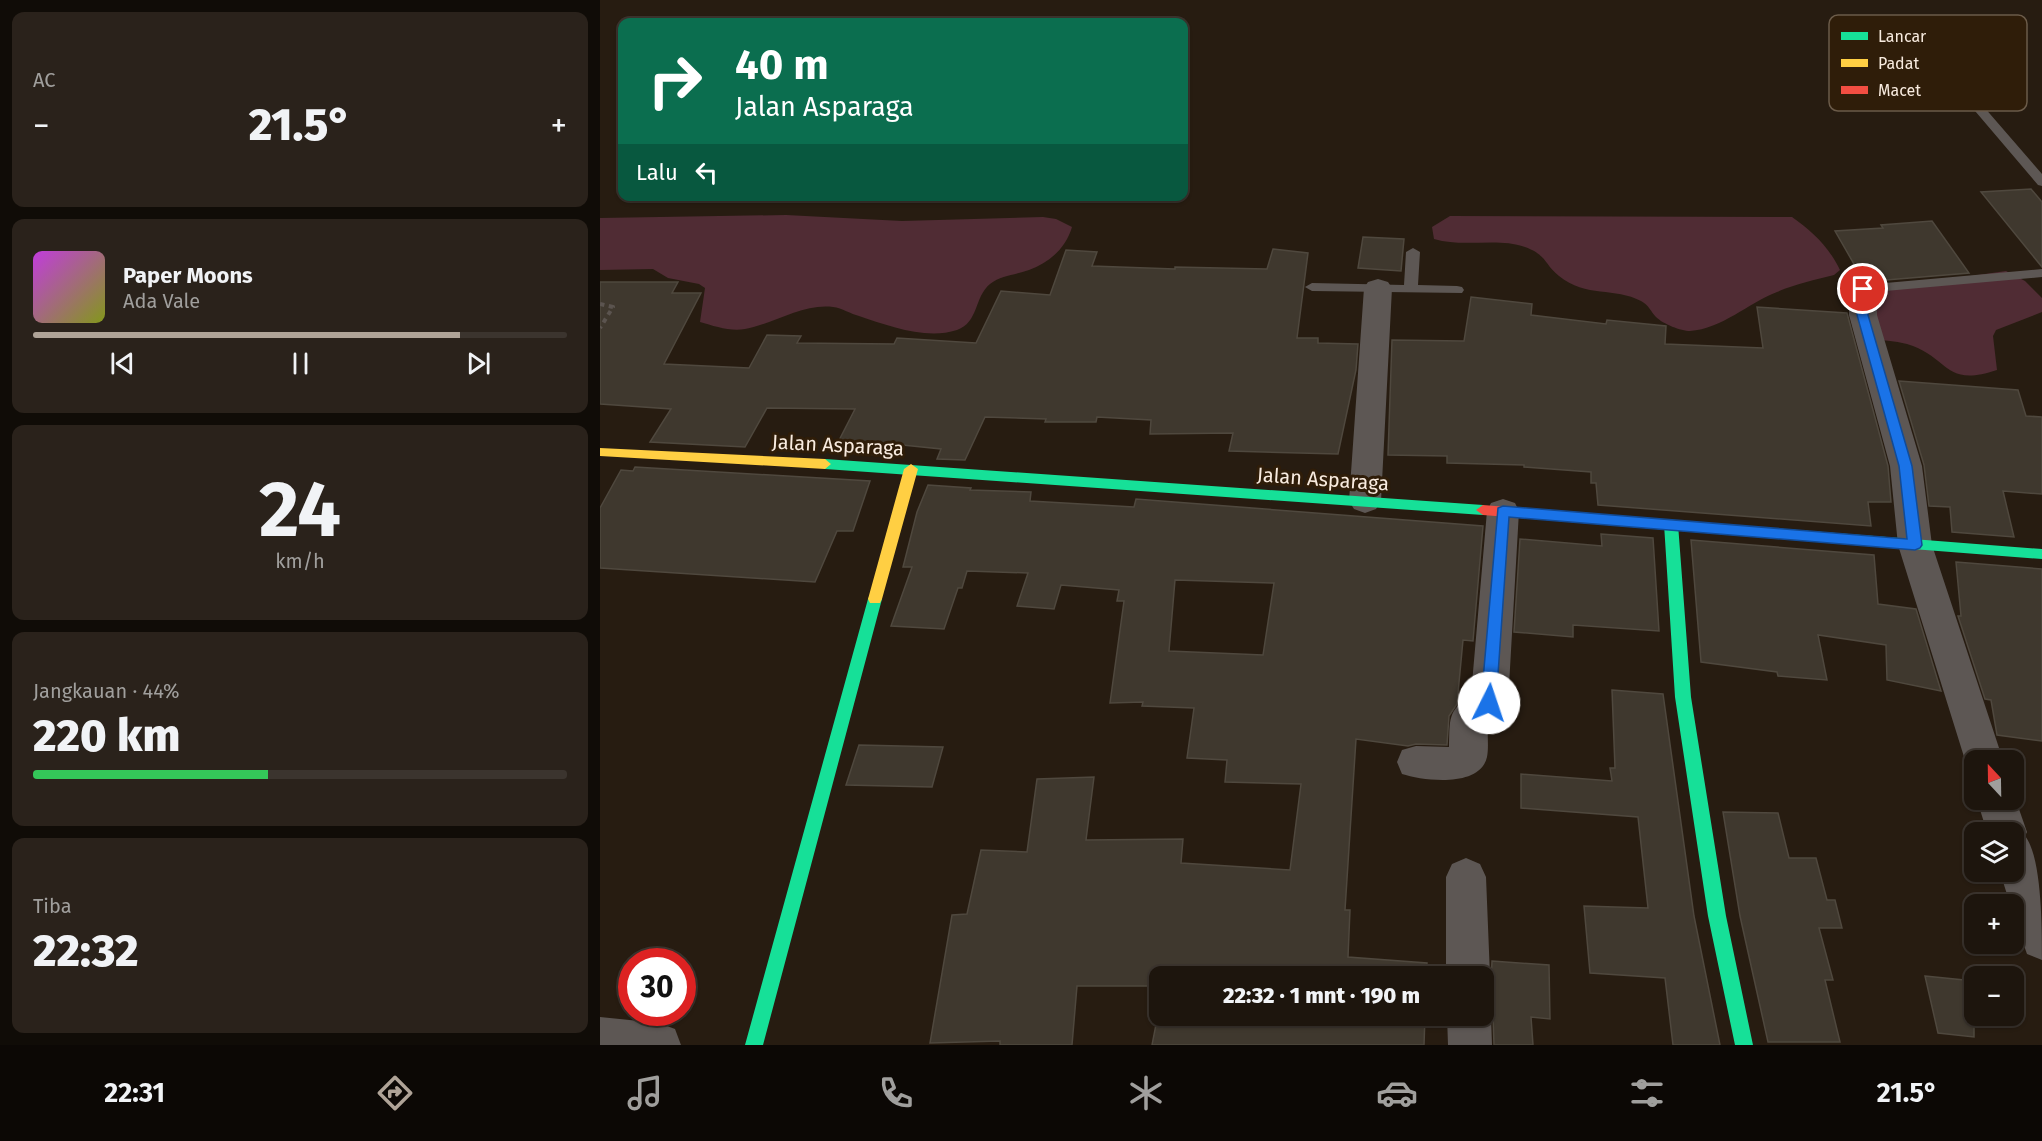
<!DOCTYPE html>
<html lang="id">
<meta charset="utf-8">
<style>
body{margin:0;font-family:"Fira Sans",sans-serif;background:#2a221b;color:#f1f3f6;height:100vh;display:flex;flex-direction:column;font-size:22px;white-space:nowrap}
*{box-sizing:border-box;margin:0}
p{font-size:20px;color:#a09f9d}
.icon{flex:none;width:33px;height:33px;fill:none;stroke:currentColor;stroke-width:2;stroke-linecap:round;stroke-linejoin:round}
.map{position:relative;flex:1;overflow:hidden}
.drawer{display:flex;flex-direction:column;gap:12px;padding:12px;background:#100c07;width:600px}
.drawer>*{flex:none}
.guide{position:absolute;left:18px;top:18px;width:570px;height:183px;border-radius:12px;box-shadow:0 2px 4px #0004,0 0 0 2px #3b342e;background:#0b6e4f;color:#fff;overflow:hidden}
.needle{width:39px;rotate:338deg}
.tools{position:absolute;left:1364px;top:750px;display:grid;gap:12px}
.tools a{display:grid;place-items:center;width:60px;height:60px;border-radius:12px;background:#1d150d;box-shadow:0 2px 4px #0004,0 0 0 2px #3b342e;font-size:30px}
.speed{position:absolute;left:18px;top:948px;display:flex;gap:12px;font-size:30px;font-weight:700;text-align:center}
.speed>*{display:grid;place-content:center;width:78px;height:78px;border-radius:50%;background:#1d150d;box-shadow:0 2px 4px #0004,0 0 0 2px #3b342e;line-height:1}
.speed .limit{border:9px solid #d22;background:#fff;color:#111}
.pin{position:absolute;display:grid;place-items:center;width:51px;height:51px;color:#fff;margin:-26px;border:3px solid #fff;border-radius:50%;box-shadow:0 2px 6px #0007}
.me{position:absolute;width:66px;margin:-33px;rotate:4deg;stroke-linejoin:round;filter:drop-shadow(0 0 4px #0008)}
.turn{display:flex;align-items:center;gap:21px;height:126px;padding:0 18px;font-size:27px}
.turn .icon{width:78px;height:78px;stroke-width:2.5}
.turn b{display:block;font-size:42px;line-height:51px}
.then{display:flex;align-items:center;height:57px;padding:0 18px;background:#0003;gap:12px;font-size:22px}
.big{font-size:45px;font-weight:800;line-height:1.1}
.drawer .tile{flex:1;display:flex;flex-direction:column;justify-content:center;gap:9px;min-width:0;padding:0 21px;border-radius:12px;background:#2a221b}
.drawer .dial{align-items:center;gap:0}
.dial b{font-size:78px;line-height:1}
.song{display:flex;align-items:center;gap:18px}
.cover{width:72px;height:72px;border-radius:9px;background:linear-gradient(135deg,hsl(290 70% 55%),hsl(70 70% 35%))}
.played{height:6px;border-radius:3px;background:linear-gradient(90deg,#afa397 80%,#3b342e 80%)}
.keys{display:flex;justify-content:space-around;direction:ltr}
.heat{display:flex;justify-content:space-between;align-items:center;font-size:33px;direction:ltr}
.charge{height:9px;border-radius:4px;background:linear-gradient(90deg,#34c759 44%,#3b342e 0)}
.trip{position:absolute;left:549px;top:966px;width:345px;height:60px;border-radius:12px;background:#1d150d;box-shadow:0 2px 4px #0004,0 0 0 2px #3b342e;font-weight:800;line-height:60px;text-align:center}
.tabs{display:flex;height:96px;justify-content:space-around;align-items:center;background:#0c0805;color:#a09f9d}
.tabs .icon{width:42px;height:42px}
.tabs .current{color:#afa397}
.tabs b{font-size:27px;color:#f1f3f6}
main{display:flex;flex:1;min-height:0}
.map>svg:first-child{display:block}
.green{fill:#502c34}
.building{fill:#3f382e;stroke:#4f483e;stroke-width:1.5;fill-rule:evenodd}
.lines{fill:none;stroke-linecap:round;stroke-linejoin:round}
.path{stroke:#5b544f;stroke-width:4;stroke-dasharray:4.5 4.5;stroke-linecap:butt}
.lane{fill:#5d5754;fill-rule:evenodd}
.street{fill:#5d5754;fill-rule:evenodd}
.fast{fill:#16e098;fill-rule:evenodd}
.slow{fill:#ffcf43;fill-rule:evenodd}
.jam{fill:#f24e42;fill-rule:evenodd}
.route{fill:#1a73e8;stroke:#114b97;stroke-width:1.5}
.labels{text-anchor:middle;stroke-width:6;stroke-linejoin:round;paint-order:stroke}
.street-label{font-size:20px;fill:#f8ebdf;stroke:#2f1d09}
.key{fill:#2f1d09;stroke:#6b5b49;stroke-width:1.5}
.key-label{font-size:16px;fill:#f8ebdf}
</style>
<main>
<section class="drawer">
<div class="tile"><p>AC</p>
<div class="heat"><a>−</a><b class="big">21.5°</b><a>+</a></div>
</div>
<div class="tile">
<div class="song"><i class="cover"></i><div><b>Paper Moons</b><p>Ada Vale</p></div></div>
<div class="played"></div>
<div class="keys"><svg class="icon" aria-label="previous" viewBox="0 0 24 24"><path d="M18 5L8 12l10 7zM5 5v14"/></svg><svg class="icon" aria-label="pause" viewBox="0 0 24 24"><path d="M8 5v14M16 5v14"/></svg><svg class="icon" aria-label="next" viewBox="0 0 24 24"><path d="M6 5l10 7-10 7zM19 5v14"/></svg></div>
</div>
<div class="tile dial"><b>24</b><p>km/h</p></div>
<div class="tile"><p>Jangkauan · 44%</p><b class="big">220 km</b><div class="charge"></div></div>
<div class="tile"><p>Tiba</p><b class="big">22:32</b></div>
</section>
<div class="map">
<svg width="1442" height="1045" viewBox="0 0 1442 1045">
<rect width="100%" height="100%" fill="#271c11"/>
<path class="green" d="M186,215L302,221L443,217L456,219L472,227C466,248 449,263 429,270C416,275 402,275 390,284C374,297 379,322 357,330C326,340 289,326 259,316C251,314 242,308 233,307C204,303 173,324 145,329C131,332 114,326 100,322L105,288L99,284L68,278L53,269L0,270V218Z
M850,216L1192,217C1212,231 1229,247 1240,270L1234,275C1215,280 1195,284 1177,292C1148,303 1122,329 1090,331C1081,331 1063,324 1056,317C1051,312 1049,305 1041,301C1015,287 986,298 959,276C944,264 947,255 925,247C897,237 864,248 834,239L832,227Z
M1406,271L1425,281L1442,298V312L1396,330L1393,336L1397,370C1343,388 1350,357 1307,344C1295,341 1281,340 1269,339L1272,290Z"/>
<path class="building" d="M1431,189L1442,202V267L1381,192Z
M1332,221L1369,273L1274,281L1262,278L1235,231L1283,228L1281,225Z
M763,237L804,239L801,271L758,268Z
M673,249L708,253L697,338H718V343L758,344L756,370L738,454L629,451L633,433L550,434L551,420L497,417L496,422H445L446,419L385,417L365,460L337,459L341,449L283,443L279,455L233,452L255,409L167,408L145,447L50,442L71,409L0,404V282H78L72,293H101L64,364L149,368L167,335L201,336L197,343L294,344L297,338L376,343L401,291L450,295L466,250L497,252L492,266L575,269V267L667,269Z
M871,297L932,304L931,315L1006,324L1007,320L1066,326L1065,344L1163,348L1157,307L1247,313L1288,466L1291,502H1268L1271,526L998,505L996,483H991V472L924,467V465L847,463V456L788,455L792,340L864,341Z
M1299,381L1418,390L1426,416L1442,417V494L1403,491L1414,537L1352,532L1350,507L1329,506L1324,465Z
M35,467L270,481L253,531H237L215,582L0,568V508L21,470L33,471Z
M328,485L371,488L370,490L431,492L430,501L534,507L536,499L883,526L873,641L863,640L857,704L849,716L847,745L816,744L808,746L756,739L745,910H750L748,957L827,963L826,976H560V986H477L472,1045H400V1041L330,1043L352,915L367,914L381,850L427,852L437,779L494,777L486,840L583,839L581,863L690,870L701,784L625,782L627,760L587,758L594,708L542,706L543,702L510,703L524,601H517L519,590L461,585L454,609L417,606L428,573L367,571L362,588H358L344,629L291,626L312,567H303L317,512ZM575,580L674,583L663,655L569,651Z
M1001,534L1053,538L1059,631L973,625V637L914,632L920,539L1002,546Z
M1091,540L1274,555L1278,604L1316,609L1341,691L1287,680L1286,645L1218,635L1227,680L1178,676L1177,672L1101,662Z
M1356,562L1442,569V741L1397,735L1391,700L1385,699L1358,616H1361Z
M1012,690L1063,694L1094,916L1120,1045H1073L1065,978L990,973L984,906L1048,908L1038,817L921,808V774L1012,781L1010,768H1015Z
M259,745L343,747L332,787L246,785Z
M1123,812L1178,813L1189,858H1216L1227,900H1235L1242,928H1219L1233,980H1225L1240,1042H1168L1140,916Z
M892,961L949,965L950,1019L931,1017L933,1045H894L893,1016L890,1008Z
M1325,976L1374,981V1037L1338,1033Z
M560,1004V1016H825L824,1045H552Z"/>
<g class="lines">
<path class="path" d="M0,304L13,307L0,328"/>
<path class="lane" d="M1328,46L1332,47L1442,174V186L1438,185L1324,51V47Z
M813,248L820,252L818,285L857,286L862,287L864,290L862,293L712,291L705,287L712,283L804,285L806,252Z
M1442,269V277L1263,293L1256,289L1263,285Z"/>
<path class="street" d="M778,279L788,282L792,288L781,501L776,509L765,513L754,509L749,501L764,288L768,282Z
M1263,280L1273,283L1277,289V315L1322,466L1332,545L1403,760H1374V773L1370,772L1365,760L1298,545L1290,466L1249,315V289L1253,283Z
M903,499L915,503L919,511L908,703L902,714L888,723C887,734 889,747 887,757C880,788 824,781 802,774L797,762L802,750L816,746L849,747C850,720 847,711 871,695L887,511L891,503Z
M1413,792L1427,832L1425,836C1442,857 1442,929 1442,960L1427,954L1413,915V904H1410L1400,872H1413V832H1387L1377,800H1413Z
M866,858L880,864L886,877L890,976L884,990V976H846V877L852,864Z
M884,1000L891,1016L892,1045H848L847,1016H884Z
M0,1017L59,1023L75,1029L81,1045H0Z"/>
<path class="fast" d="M225,459L883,505L890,510L883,515L225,469L219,464Z
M1071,519L1078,524L1091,697L1126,916L1153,1045H1135L1108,916L1075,697L1064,524Z
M1119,524L1442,549V559L1119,534L1112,529Z
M275,594L280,595L282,599L163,1045H145L268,599L270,595Z"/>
<path class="slow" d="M0,448L225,459L231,464L225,469L0,456Z
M311,464L318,469L282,599L280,603H270L268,599L304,469Z"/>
<path class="jam" d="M883,505L1119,524L1126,529L1119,534L883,515L876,510Z"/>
</g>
<path class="route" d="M1263,286L1268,289V315L1312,466L1322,545L1320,548L1315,550L909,517L896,703L894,708L889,710L883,708L881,703L898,508L903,506L1307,539L1299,466L1257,315V289Z"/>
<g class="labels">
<g class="street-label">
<text transform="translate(238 445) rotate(3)" y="7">Jalan Asparaga</text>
<text transform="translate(723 479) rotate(4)" y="7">Jalan Asparaga</text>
</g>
</g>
<rect x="1229" y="15" width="198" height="96" rx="9" class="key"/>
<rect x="1241" y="32" width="27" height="8" fill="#16e098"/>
<rect x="1241" y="59" width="27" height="8" fill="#ffcf43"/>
<rect x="1241" y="86" width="27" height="8" fill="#f24e42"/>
<g class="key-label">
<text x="1278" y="42">Lancar</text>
<text x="1278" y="69">Padat</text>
<text x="1278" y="96">Macet</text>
</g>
</svg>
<div class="tools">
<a><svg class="needle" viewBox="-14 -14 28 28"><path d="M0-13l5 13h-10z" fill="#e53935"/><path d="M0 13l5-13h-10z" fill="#a09f9d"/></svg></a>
<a><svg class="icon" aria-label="layers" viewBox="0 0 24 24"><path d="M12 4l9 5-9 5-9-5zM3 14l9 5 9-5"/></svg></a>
<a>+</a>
<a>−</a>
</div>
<div class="speed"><div class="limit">30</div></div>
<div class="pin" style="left:1263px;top:289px;background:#d93025"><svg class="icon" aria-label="arrive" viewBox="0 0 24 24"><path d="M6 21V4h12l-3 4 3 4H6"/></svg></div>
<svg class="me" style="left:889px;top:703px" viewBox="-20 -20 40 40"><circle r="19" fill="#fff"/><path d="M0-13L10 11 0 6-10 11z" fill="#1a73e8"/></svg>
<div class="trip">22:32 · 1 mnt · 190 m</div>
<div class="guide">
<div class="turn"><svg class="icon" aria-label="right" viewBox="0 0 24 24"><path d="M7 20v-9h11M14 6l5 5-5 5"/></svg><div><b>40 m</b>Jalan Asparaga</div></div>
<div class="then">Lalu<svg class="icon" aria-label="left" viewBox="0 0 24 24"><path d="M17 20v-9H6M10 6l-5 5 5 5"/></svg></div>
</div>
</div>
</main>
<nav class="tabs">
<b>22:31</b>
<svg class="icon current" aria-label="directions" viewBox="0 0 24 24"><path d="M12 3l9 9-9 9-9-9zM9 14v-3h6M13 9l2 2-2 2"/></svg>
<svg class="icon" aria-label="music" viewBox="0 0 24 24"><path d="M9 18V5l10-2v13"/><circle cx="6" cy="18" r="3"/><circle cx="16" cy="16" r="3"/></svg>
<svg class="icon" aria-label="phone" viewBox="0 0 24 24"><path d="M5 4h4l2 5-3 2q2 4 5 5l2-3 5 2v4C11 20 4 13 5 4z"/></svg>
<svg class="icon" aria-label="climate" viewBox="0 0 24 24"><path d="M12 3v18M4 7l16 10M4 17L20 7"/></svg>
<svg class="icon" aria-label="car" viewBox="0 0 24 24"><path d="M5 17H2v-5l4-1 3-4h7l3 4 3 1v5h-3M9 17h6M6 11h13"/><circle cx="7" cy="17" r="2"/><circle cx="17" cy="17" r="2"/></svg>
<svg class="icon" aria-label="filters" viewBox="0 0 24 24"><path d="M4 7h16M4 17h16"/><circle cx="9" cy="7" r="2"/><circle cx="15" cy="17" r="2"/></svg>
<b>21.5°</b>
</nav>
